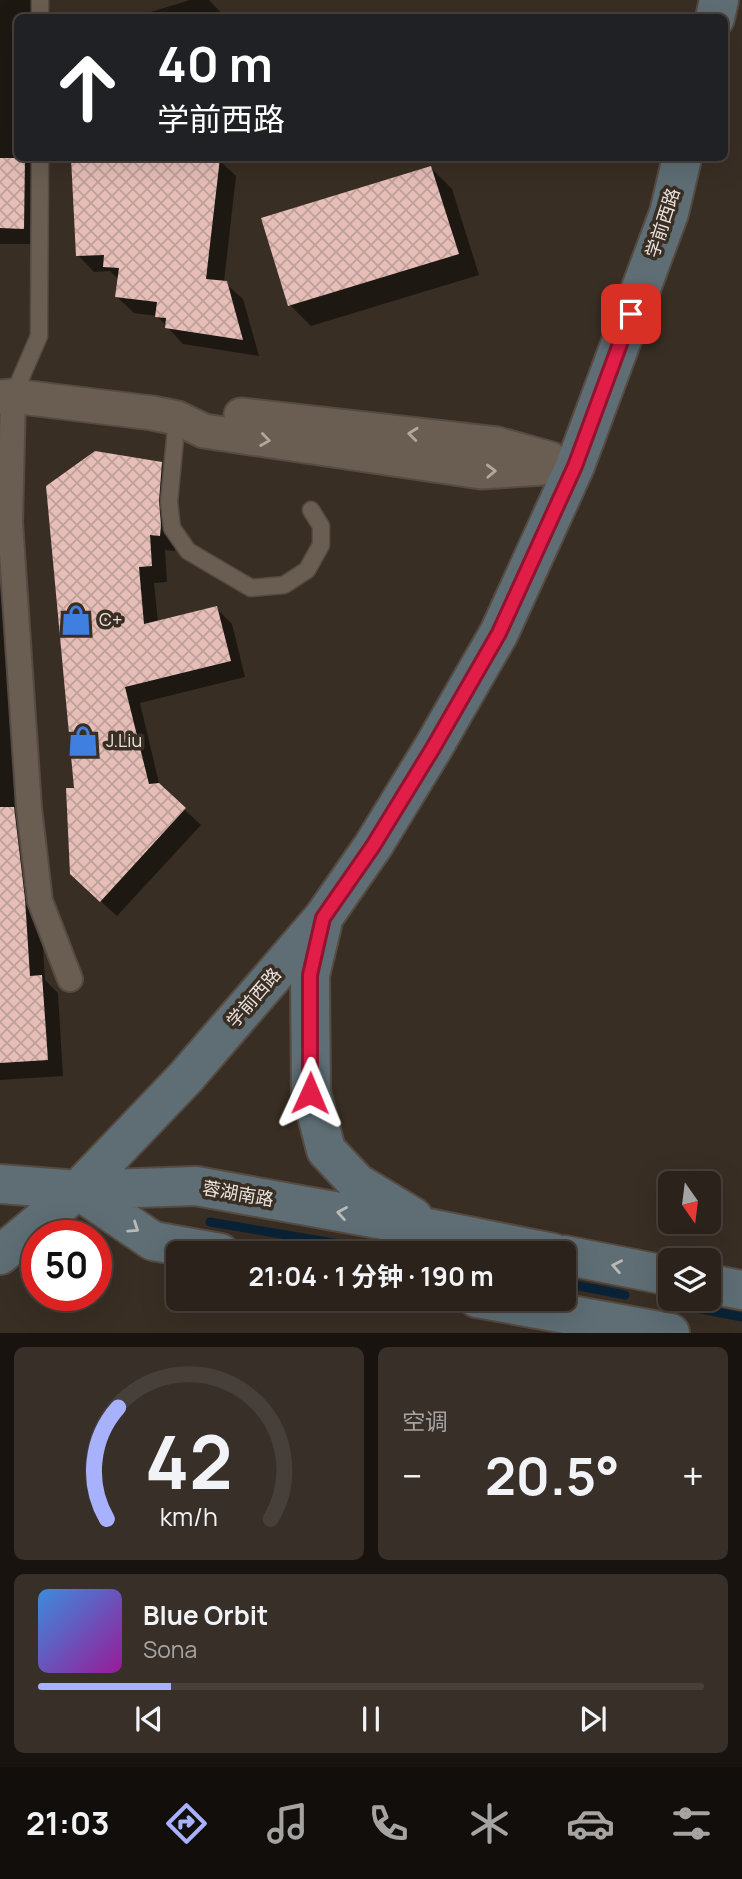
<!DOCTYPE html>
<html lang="zh">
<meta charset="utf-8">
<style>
body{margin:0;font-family:Manrope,"Noto Sans SC",sans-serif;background:#372f28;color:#f1f3f6;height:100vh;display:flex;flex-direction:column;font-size:26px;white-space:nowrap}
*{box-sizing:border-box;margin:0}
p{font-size:23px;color:#a6a4a3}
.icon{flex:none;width:38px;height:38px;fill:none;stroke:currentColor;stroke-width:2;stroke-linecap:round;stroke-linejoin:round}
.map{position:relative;height:1333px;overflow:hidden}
.panel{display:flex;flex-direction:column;gap:14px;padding:14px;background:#18130f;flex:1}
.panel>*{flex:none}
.top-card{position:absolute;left:14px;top:14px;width:714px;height:147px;border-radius:10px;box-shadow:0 7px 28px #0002,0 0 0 2px #473f3a;background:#202124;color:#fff;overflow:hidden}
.needle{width:46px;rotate:166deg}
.fabs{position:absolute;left:658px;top:1171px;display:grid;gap:14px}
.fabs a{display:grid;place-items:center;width:63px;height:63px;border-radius:10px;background:#2b221b;box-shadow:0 7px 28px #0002,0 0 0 2px #473f3a;font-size:35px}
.speed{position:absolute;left:21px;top:1220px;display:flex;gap:14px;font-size:35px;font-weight:700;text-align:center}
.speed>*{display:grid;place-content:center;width:91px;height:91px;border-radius:50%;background:#2b221b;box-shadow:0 7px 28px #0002,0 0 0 2px #473f3a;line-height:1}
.speed .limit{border:10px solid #d22;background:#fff;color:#111}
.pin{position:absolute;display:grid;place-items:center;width:60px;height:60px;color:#fff;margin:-30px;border-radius:14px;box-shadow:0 4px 10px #0006}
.me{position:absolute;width:77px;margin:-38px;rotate:1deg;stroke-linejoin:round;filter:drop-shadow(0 0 5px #0008)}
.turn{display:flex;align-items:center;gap:24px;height:147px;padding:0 28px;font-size:32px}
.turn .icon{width:91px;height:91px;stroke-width:2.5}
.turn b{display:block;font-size:49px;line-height:60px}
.big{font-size:52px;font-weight:700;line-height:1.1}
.panel .tile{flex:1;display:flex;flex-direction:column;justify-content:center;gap:10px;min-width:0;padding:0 24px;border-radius:10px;background:#372f28}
.panel .dial{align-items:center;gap:0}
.dial svg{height:182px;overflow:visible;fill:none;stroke:#473f3a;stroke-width:7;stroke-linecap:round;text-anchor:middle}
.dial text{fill:#f1f3f6;stroke:none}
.song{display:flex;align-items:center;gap:21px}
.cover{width:84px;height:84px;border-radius:10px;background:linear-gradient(135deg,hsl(210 70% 55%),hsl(300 70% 35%))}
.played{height:7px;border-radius:4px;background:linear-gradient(90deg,#a7b1fc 20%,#473f3a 20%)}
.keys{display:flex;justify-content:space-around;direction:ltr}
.heat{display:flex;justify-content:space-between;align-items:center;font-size:38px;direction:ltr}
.panel .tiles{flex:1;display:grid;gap:14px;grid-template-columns:1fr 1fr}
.tile:last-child{grid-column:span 2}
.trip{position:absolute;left:166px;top:1241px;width:410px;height:70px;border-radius:10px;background:#2b221b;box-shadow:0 7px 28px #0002,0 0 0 2px #473f3a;font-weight:700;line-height:70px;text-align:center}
.tabs{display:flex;height:112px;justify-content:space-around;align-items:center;background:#110e0b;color:#a6a4a3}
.tabs .icon{width:49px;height:49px}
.tabs .on{color:#a7b1fc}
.tabs b{font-size:32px;color:#f1f3f6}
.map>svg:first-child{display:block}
.shadow{fill:#0007}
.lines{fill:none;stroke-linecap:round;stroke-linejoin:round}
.stream{stroke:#092235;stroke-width:9}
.building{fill:url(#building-cross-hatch)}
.service-casing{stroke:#554b43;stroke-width:19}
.pedestrian-casing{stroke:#554b43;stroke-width:28}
.minor-casing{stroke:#554b43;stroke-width:37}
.secondary-casing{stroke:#554b43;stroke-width:42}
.service{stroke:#6a5e52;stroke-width:16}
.pedestrian{stroke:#6a5e52;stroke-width:24}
.minor{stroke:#6a5e52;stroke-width:33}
.secondary{stroke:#5e6e74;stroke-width:38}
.oneway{stroke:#b0a79e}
.oneway2{stroke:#b9bab8}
.route-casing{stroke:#92132f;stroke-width:18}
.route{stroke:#e11d48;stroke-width:12}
.labels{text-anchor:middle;stroke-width:7;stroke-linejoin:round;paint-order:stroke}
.street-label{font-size:18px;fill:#eae3dc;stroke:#392e24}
.poi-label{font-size:18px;fill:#eae3dc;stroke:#392e24;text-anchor:start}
</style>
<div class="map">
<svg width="742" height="1333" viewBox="0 0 742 1333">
<defs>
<pattern id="building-cross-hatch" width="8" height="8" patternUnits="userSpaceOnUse" patternTransform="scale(1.75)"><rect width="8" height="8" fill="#e6beb7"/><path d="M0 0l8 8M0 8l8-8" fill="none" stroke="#bea09a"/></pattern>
</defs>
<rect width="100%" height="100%" fill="#392e24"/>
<path class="shadow" d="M0,0H32V18H18V158H39L40,244H0Z
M190,0H209L226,18H131Z
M73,158H199L219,160L236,176L224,282L243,299L259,356L183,344L157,316L134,313L117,297L119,280L110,271L94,272L78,255Z
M431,168L452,189L479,275L311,326L290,305Z
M161,464L177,480L174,518L176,542L175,551L165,550L167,582L154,583L158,622L216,608L232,624L245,677L140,703L160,787L201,825L117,916L88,890L76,789Z
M0,467L1,562L13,760L27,773L41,917L45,980L58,993L63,1076L0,1080Z"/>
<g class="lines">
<path class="stream" d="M210,1222L393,1253
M564,1283L625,1295
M676,1304L742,1317"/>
</g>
<path class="building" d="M0,158H25L24,229L0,228Z
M71,158H220L206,279L227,281L243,340L165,328L166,318L155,317L157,302L115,297L119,268L103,267L104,255L76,256Z
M431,166L459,254L288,306L261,218Z
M95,451L162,462L159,501L161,525L160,536L150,535L152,566L139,567L144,624L217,606L231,661L125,687L149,784L159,783L186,808L100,902L70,874L66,788H74L46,486Z
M0,807H14L25,899L30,976L42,975L48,1060L0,1063Z"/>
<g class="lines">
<defs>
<path id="service" d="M40,0V18
M13,396L39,336L40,158
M177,418L169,502L172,528L188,551L251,588L284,585L307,570L321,545V526L311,510"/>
<path id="pedestrian" d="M13,396L10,522L29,808L40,901L70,979"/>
<path id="minor" d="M0,397L13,396L152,413L177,418L204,431L481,472L575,466
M241,415L497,444L551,459"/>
<path id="secondary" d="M715,18L719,0
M322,925L310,975L311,1092L326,1150L357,1183L413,1217
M0,1184L78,1190L196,1186L433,1229L553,1253
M78,1190L153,1241L220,1253
M0,1255L78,1190L186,1077L323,918L373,846L433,748L499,633L575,466L669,213L682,158
M564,1255L670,1276
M709,1284L742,1290
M477,1298L670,1333"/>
</defs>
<use href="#service" class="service-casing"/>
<use href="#pedestrian" class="pedestrian-casing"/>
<use href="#minor" class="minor-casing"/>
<use href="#secondary" class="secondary-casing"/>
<use href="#service" class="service"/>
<use href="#pedestrian" class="pedestrian"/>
<use href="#minor" class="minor"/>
<use href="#secondary" class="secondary"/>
</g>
<defs><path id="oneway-chevron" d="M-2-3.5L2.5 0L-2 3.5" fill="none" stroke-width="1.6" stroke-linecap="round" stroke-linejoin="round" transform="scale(1.75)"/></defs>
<g class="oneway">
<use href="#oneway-chevron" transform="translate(413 434) rotate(-174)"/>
<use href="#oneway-chevron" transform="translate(265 440) rotate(8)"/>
<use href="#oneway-chevron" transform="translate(491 471) rotate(-2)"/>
</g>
<g class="oneway2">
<use href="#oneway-chevron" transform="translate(342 1213) rotate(-170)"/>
<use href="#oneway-chevron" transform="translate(134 1228) rotate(34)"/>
<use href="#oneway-chevron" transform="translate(617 1266) rotate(-169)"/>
</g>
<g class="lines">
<defs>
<path id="route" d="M310,1093V975L323,918L373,846L433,748L499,633L575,466L631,314"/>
</defs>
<use href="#route" class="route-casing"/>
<use href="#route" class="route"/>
</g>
<defs>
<symbol id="shop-bare" viewBox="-9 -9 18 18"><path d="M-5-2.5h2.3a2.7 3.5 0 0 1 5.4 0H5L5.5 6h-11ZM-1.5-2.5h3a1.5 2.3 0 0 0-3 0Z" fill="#3f7fe0" stroke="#392e24" stroke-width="2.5" paint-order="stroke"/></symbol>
</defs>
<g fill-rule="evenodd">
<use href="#shop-bare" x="54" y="598" width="44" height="44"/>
<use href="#shop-bare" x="61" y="719" width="44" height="44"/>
</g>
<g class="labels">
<g class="street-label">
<text transform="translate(663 223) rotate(-72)" y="6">学前西路</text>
<text transform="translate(254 998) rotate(-49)" y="6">学前西路</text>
<text transform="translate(238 1194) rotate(10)" y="6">蓉湖南路</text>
</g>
<g class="poi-label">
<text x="99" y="626">C+</text>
<text x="106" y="747">J.Liu</text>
</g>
</g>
</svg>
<div class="fabs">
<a><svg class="needle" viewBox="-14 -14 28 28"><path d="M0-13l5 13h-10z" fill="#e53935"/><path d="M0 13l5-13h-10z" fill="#a6a4a3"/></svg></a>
<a><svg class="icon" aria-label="layers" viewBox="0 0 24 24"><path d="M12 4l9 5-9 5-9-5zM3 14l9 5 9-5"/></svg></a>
</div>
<div class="speed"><div class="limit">50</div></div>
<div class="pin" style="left:631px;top:314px;background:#d93025"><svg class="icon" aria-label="arrive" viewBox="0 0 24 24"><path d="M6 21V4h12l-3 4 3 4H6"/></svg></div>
<svg class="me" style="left:310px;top:1093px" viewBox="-20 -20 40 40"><path d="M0-17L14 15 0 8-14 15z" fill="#e11d48" stroke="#fff" stroke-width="4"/></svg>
<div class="trip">21:04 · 1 分钟 · 190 m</div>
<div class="top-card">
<div class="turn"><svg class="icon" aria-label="ahead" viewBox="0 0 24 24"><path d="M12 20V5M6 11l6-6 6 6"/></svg><div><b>40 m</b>学前西路</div></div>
</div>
</div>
<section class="panel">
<div class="tiles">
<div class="tile dial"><svg viewBox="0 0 100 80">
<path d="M14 69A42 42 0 1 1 86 69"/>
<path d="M14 69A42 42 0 0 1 19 20" stroke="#a7b1fc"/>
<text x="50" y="56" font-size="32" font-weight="700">42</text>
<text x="50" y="72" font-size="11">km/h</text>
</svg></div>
<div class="tile"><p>空调</p>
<div class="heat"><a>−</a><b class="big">20.5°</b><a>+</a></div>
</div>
<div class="tile">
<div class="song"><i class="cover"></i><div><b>Blue Orbit</b><p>Sona</p></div></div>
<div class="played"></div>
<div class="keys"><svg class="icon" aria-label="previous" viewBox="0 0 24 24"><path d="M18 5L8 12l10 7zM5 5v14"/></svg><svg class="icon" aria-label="pause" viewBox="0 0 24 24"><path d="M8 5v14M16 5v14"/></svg><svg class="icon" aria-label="next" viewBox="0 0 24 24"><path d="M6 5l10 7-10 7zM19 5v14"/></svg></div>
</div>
</div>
</section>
<nav class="tabs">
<b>21:03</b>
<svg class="icon on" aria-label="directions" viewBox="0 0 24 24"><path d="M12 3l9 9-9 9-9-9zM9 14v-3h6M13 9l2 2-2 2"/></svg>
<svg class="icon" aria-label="music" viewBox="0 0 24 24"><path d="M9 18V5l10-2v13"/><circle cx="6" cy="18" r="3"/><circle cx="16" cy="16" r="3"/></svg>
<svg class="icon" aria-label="phone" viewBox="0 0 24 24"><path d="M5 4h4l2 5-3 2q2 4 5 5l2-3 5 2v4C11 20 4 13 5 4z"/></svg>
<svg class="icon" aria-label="climate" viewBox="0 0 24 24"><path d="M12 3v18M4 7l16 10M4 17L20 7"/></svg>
<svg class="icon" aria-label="car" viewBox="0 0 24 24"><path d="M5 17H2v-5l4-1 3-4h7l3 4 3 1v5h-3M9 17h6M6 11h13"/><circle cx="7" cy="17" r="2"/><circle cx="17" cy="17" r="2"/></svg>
<svg class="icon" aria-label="filters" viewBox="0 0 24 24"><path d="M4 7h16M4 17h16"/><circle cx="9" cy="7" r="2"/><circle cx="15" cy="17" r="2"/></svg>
</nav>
